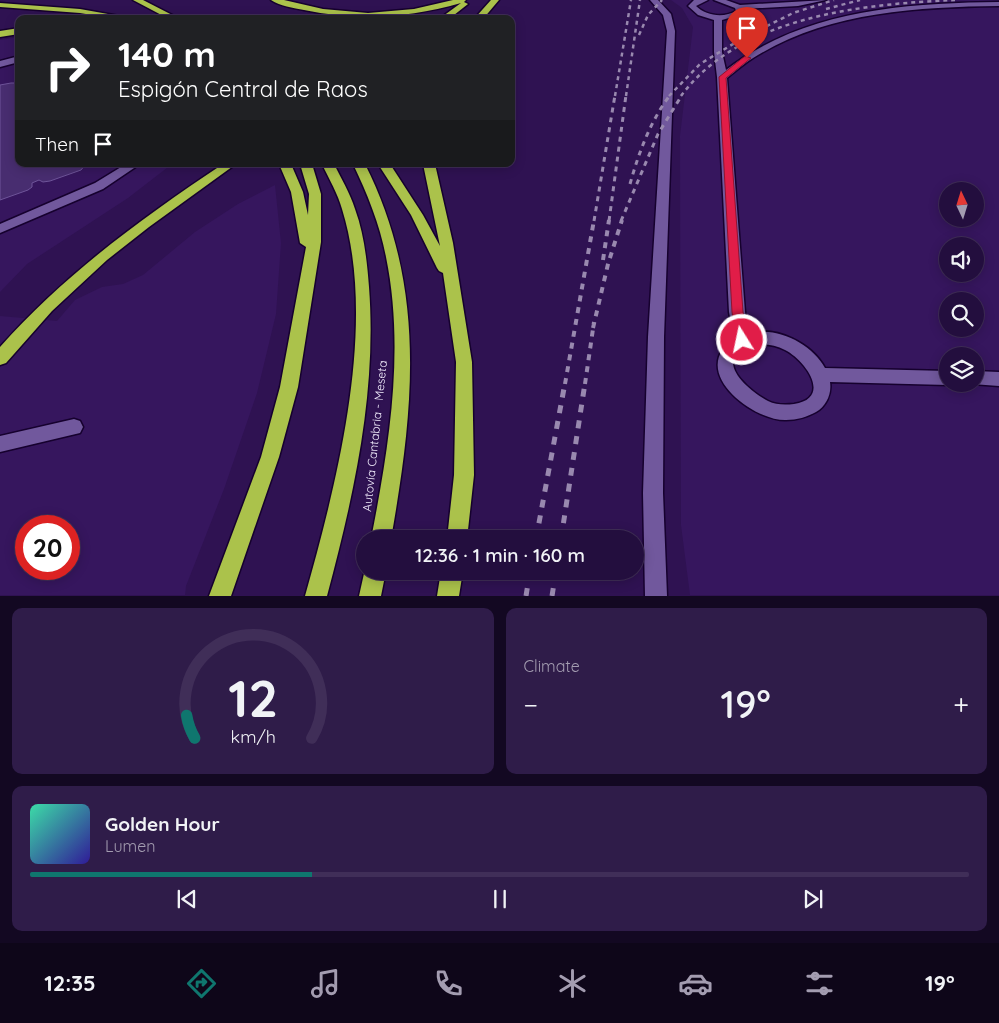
<!DOCTYPE html>
<meta charset="utf-8">
<style>
body{margin:0;font-family:Quicksand,sans-serif;background:#2f1c49;color:#f1f3f6;height:100vh;display:flex;flex-direction:column;font-size:19px;white-space:nowrap}
*{box-sizing:border-box;margin:0}
p{font-size:16px;color:#a39cb0}
.icon{flex:none;width:28px;height:28px;fill:none;stroke:currentColor;stroke-width:2;stroke-linecap:round;stroke-linejoin:round}
.map{position:relative;height:596px;overflow:hidden}
.drawer{display:flex;flex-direction:column;gap:12px;padding:12px;background:#130822;flex:1}
.drawer>*{flex:none}
.guide{position:absolute;left:15px;top:15px;width:500px;height:152px;border-radius:10px;box-shadow:0 2px 12px #0003,0 0 0 1px #402e58;background:#202124;color:#fff;overflow:hidden}
.needle{width:32px;rotate:356deg}
.controls{position:absolute;left:939px;top:182px;display:grid;gap:10px}
.controls a{display:grid;place-items:center;width:45px;height:45px;border-radius:50%;background:#230e3e;box-shadow:0 2px 12px #0003,0 0 0 1px #402e58;font-size:25px}
.speed{position:absolute;left:15px;top:515px;display:flex;gap:10px;font-size:25px;font-weight:700;text-align:center}
.speed>*{display:grid;place-content:center;width:65px;height:65px;border-radius:50%;background:#230e3e;box-shadow:0 2px 12px #0003,0 0 0 1px #402e58;line-height:1}
.speed .limit{border:8px solid #d22;background:#fff;color:#111}
.pin{position:absolute;display:grid;place-items:center;width:42px;height:42px;color:#fff;margin:-51px -21px;border-radius:50% 50% 50% 0;rotate:-45deg;box-shadow:0 0 5px #0007}
.pin .icon{rotate:45deg}
.me{position:absolute;width:55px;margin:-28px;rotate:350deg;stroke-linejoin:round;filter:drop-shadow(0 0 4px #0008)}
.turn{display:flex;align-items:center;gap:18px;height:105px;padding:0 20px;font-size:22px}
.turn .icon{width:65px;height:65px;stroke-width:2.5}
.turn b{display:block;font-size:35px;line-height:42px}
.then{display:flex;align-items:center;height:48px;padding:0 20px;background:#0003;gap:10px;font-size:19px}
.big{font-size:38px;font-weight:600;line-height:1.1}
.drawer .tile{flex:1;display:flex;flex-direction:column;justify-content:center;gap:8px;min-width:0;padding:0 18px;border-radius:10px;background:#2f1c49}
.drawer .dial{align-items:center;gap:0}
.dial svg{height:130px;overflow:visible;fill:none;stroke:#402e58;stroke-width:7;stroke-linecap:round;text-anchor:middle}
.dial text{fill:#f1f3f6;stroke:none}
.song{display:flex;align-items:center;gap:15px}
.cover{width:60px;height:60px;border-radius:8px;background:linear-gradient(135deg,hsl(160 70% 55%),hsl(250 70% 35%))}
.played{height:5px;border-radius:2px;background:linear-gradient(90deg,#0f766e 30%,#402e58 30%)}
.keys{display:flex;justify-content:space-around;direction:ltr}
.heat{display:flex;justify-content:space-between;align-items:center;font-size:28px;direction:ltr}
.drawer .tiles{flex:1;display:grid;gap:12px;grid-template-columns:1fr 1fr}
.tile:last-child{grid-column:span 2}
.trip{position:absolute;left:356px;top:530px;width:288px;height:50px;border-radius:25px;background:#230e3e;box-shadow:0 2px 12px #0003,0 0 0 1px #402e58;font-weight:600;line-height:50px;text-align:center}
.dock{display:flex;height:80px;justify-content:space-around;align-items:center;background:#0e0619;color:#a39cb0}
.dock .icon{width:35px;height:35px}
.dock .selected{color:#0f766e}
.dock b{font-size:22px;color:#f1f3f6}
.map>svg:first-child{display:block}
.built{fill:#36165e;fill-rule:evenodd}
.building{fill:#482d70;stroke:#6e5499}
.lines{fill:none;stroke-linecap:round;stroke-linejoin:round}
.lane-casing{stroke:#16012e;stroke-width:3}
.street-casing{stroke:#16012e;stroke-width:3}
.highway-casing{stroke:#16012e;stroke-width:3}
.lane{fill:#71589d;fill-rule:evenodd}
.street{fill:#71589d;fill-rule:evenodd}
.highway{fill:#abc24b;fill-rule:evenodd}
.rail-far3{stroke:#9989af;stroke-width:2.5;stroke-dasharray:4 4;stroke-linecap:butt}
.rail-far2{stroke:#9989af;stroke-width:3;stroke-dasharray:5 5;stroke-linecap:butt}
.rail-far1{stroke:#9989af;stroke-width:4;stroke-dasharray:6 6;stroke-linecap:butt}
.rail{stroke:#9989af;stroke-width:5;stroke-dasharray:8 8;stroke-linecap:butt}
.route{fill:#e11d48;stroke:#92132f}
.labels{text-anchor:middle;stroke-width:4;stroke-linejoin:round;paint-order:stroke}
.street-label{font-size:12px;fill:#f2edfd;stroke:#2f1252}
</style>
<div class="map">
<svg width="999" height="596" viewBox="0 0 999 596">
<rect width="100%" height="100%" fill="#2f1252"/>
<path class="built" d="M671,0H999V595H690L681,525L680,136L693,27L682,8ZM948,191H975V219H948ZM948,246H975V274H948ZM948,301H975V329H948ZM948,356H975V384H948Z
M19,37V164H172L128,198L27,264L0,292V40Z
M275,185L281,243L276,314L257,393L224,489L186,586L185,595H0V316L57,321L75,300L102,287L123,284L143,275L195,232L238,204ZM26,526H69V569H26Z"/>
<path class="building" d="M11,83H19V164H84L85,165L81,170L50,181L43,182L39,180L32,183V187L28,190L0,200V85Z"/>
<g class="lines">
<defs>
<path id="lane" d="M694,0H708L696,6C706,16 724,18 736,11L735,8L714,0H726L740,5L826,0L798,6L743,9V14L722,20V52L726,70C803,10 905,3 999,2V6C917,7 829,12 758,55C747,61 737,70 727,78L745,312L749,334C776,325 812,344 825,368L948,371V384H951L948,385L830,382C832,394 826,406 816,412C807,417 797,420 786,420C757,421 700,381 723,349C726,345 728,342 734,339L729,312L717,77L714,52V20L698,15L688,6ZM755,344C766,344 776,345 785,350C805,360 833,398 794,404C785,405 776,405 768,401C754,394 717,366 741,350C745,347 751,346 755,344Z
M19,56V62L0,67V61Z
M126,164H140L103,189L0,233V224L95,183Z
M975,371L999,372V386L972,384H975Z
M74,419L80,421L83,427L80,433L0,452V436Z"/>
<path id="street" d="M650,0H658L671,14L675,31L664,337L663,493L667,596H645L643,493L648,337L667,31L663,15Z"/>
<path id="highway" d="M133,0H143L180,19H169Z
M271,0H284L323,9L368,13L414,9L453,0H466L464,2L468,4L449,19H439L461,3C408,18 358,21 304,10C294,8 279,6 271,0Z
M491,0H499L483,19H474Z
M0,3L80,9L136,19H115L80,13L0,7Z
M19,28V34L0,37V31Z
M223,164H236L149,227L107,260L52,311L6,363L0,365V347C65,274 142,218 223,164Z
M279,164H291L303,192L308,215L309,194L300,164H312L321,194V242L298,387L279,457L231,596H209L261,457L280,387L306,247L300,243L291,192Z
M322,164H334C341,178 350,193 355,209C364,233 367,261 369,287C377,392 354,495 327,596H305C337,482 378,325 342,209C338,194 329,179 322,164Z
M353,164H365C427,287 414,408 391,539H371C389,447 405,350 386,257C380,225 367,193 353,164Z
M378,164H390L423,215L440,246L423,164H435L453,243L472,362L474,475L467,539H447L454,475L456,362L443,273L439,271L437,268L411,215Z
M365,569V571H386L381,596H359Z
M441,571H463L459,596H437Z"/>
</defs>
<use href="#lane" class="lane-casing"/>
<use href="#street" class="street-casing"/>
<use href="#highway" class="highway-casing"/>
<use href="#lane" class="lane"/>
<use href="#street" class="street"/>
<use href="#highway" class="highway"/>
<path class="rail-far3" d="M826,9L860,0
M639,35L648,15L662,0
M745,37L793,13L834,0
M615,96L631,0
M626,96L640,0
M669,96L700,64L743,38
M681,96C740,16 863,4 955,0"/>
<path class="rail-far2" d="M630,184C639,152 650,122 670,95
M594,221L615,95
M609,221L626,95
M621,221L658,134L682,95"/>
<path class="rail-far1" d="M603,260L609,220
M593,328L608,264L622,220
M565,384L594,220
M585,384L594,322"/>
<path class="rail" d="M536,539L565,383
M561,539L585,383
M526,596L530,571
M552,596L556,571"/>
</g>
<path class="route" d="M745,56L751,58L726,78L743,312L748,340L746,343H738L736,340L732,312L719,77Z"/>
<g class="labels">
<g class="street-label">
<text transform="translate(375 436) rotate(-84)" y="4">Autovía Cantabria - Meseta</text>
</g>
</g>
</svg>
<div class="controls">
<a><svg class="needle" viewBox="-14 -14 28 28"><path d="M0-13l5 13h-10z" fill="#e53935"/><path d="M0 13l5-13h-10z" fill="#a39cb0"/></svg></a>
<a><svg class="icon" aria-label="sound" viewBox="0 0 24 24"><path d="M4 9h4l5-4v14l-5-4H4zM17 9q2 3 0 6"/></svg></a>
<a><svg class="icon" aria-label="search" viewBox="0 0 24 24"><circle cx="10" cy="10" r="6"/><path d="M15 15l6 6"/></svg></a>
<a><svg class="icon" aria-label="layers" viewBox="0 0 24 24"><path d="M12 4l9 5-9 5-9-5zM3 14l9 5 9-5"/></svg></a>
</div>
<div class="speed"><div class="limit">20</div></div>
<div class="pin" style="left:747px;top:58px;background:#d93025"><svg class="icon" aria-label="arrive" viewBox="0 0 24 24"><path d="M6 21V4h12l-3 4 3 4H6"/></svg></div>
<svg class="me" style="left:742px;top:340px" viewBox="-20 -20 40 40"><circle r="17" fill="#e11d48" stroke="#fff" stroke-width="3"/><path d="M0-11L8 9 0 5-8 9z" fill="#fff"/></svg>
<div class="trip">12:36 · 1 min · 160 m</div>
<div class="guide">
<div class="turn"><svg class="icon" aria-label="right" viewBox="0 0 24 24"><path d="M7 20v-9h11M14 6l5 5-5 5"/></svg><div><b>140 m</b>Espigón Central de Raos</div></div>
<div class="then">Then<svg class="icon" aria-label="arrive" viewBox="0 0 24 24"><path d="M6 21V4h12l-3 4 3 4H6"/></svg></div>
</div>
</div>
<section class="drawer">
<div class="tiles">
<div class="tile dial"><svg viewBox="0 0 100 80">
<path d="M14 69A42 42 0 1 1 86 69"/>
<path d="M14 69A42 42 0 0 1 9 55" stroke="#0f766e"/>
<text x="50" y="56" font-size="32" font-weight="700">12</text>
<text x="50" y="72" font-size="11">km/h</text>
</svg></div>
<div class="tile"><p>Climate</p>
<div class="heat"><a>−</a><b class="big">19°</b><a>+</a></div>
</div>
<div class="tile">
<div class="song"><i class="cover"></i><div><b>Golden Hour</b><p>Lumen</p></div></div>
<div class="played"></div>
<div class="keys"><svg class="icon" aria-label="previous" viewBox="0 0 24 24"><path d="M18 5L8 12l10 7zM5 5v14"/></svg><svg class="icon" aria-label="pause" viewBox="0 0 24 24"><path d="M8 5v14M16 5v14"/></svg><svg class="icon" aria-label="next" viewBox="0 0 24 24"><path d="M6 5l10 7-10 7zM19 5v14"/></svg></div>
</div>
</div>
</section>
<nav class="dock">
<b>12:35</b>
<svg class="icon selected" aria-label="directions" viewBox="0 0 24 24"><path d="M12 3l9 9-9 9-9-9zM9 14v-3h6M13 9l2 2-2 2"/></svg>
<svg class="icon" aria-label="music" viewBox="0 0 24 24"><path d="M9 18V5l10-2v13"/><circle cx="6" cy="18" r="3"/><circle cx="16" cy="16" r="3"/></svg>
<svg class="icon" aria-label="phone" viewBox="0 0 24 24"><path d="M5 4h4l2 5-3 2q2 4 5 5l2-3 5 2v4C11 20 4 13 5 4z"/></svg>
<svg class="icon" aria-label="climate" viewBox="0 0 24 24"><path d="M12 3v18M4 7l16 10M4 17L20 7"/></svg>
<svg class="icon" aria-label="car" viewBox="0 0 24 24"><path d="M5 17H2v-5l4-1 3-4h7l3 4 3 1v5h-3M9 17h6M6 11h13"/><circle cx="7" cy="17" r="2"/><circle cx="17" cy="17" r="2"/></svg>
<svg class="icon" aria-label="filters" viewBox="0 0 24 24"><path d="M4 7h16M4 17h16"/><circle cx="9" cy="7" r="2"/><circle cx="15" cy="17" r="2"/></svg>
<b>19°</b>
</nav>
